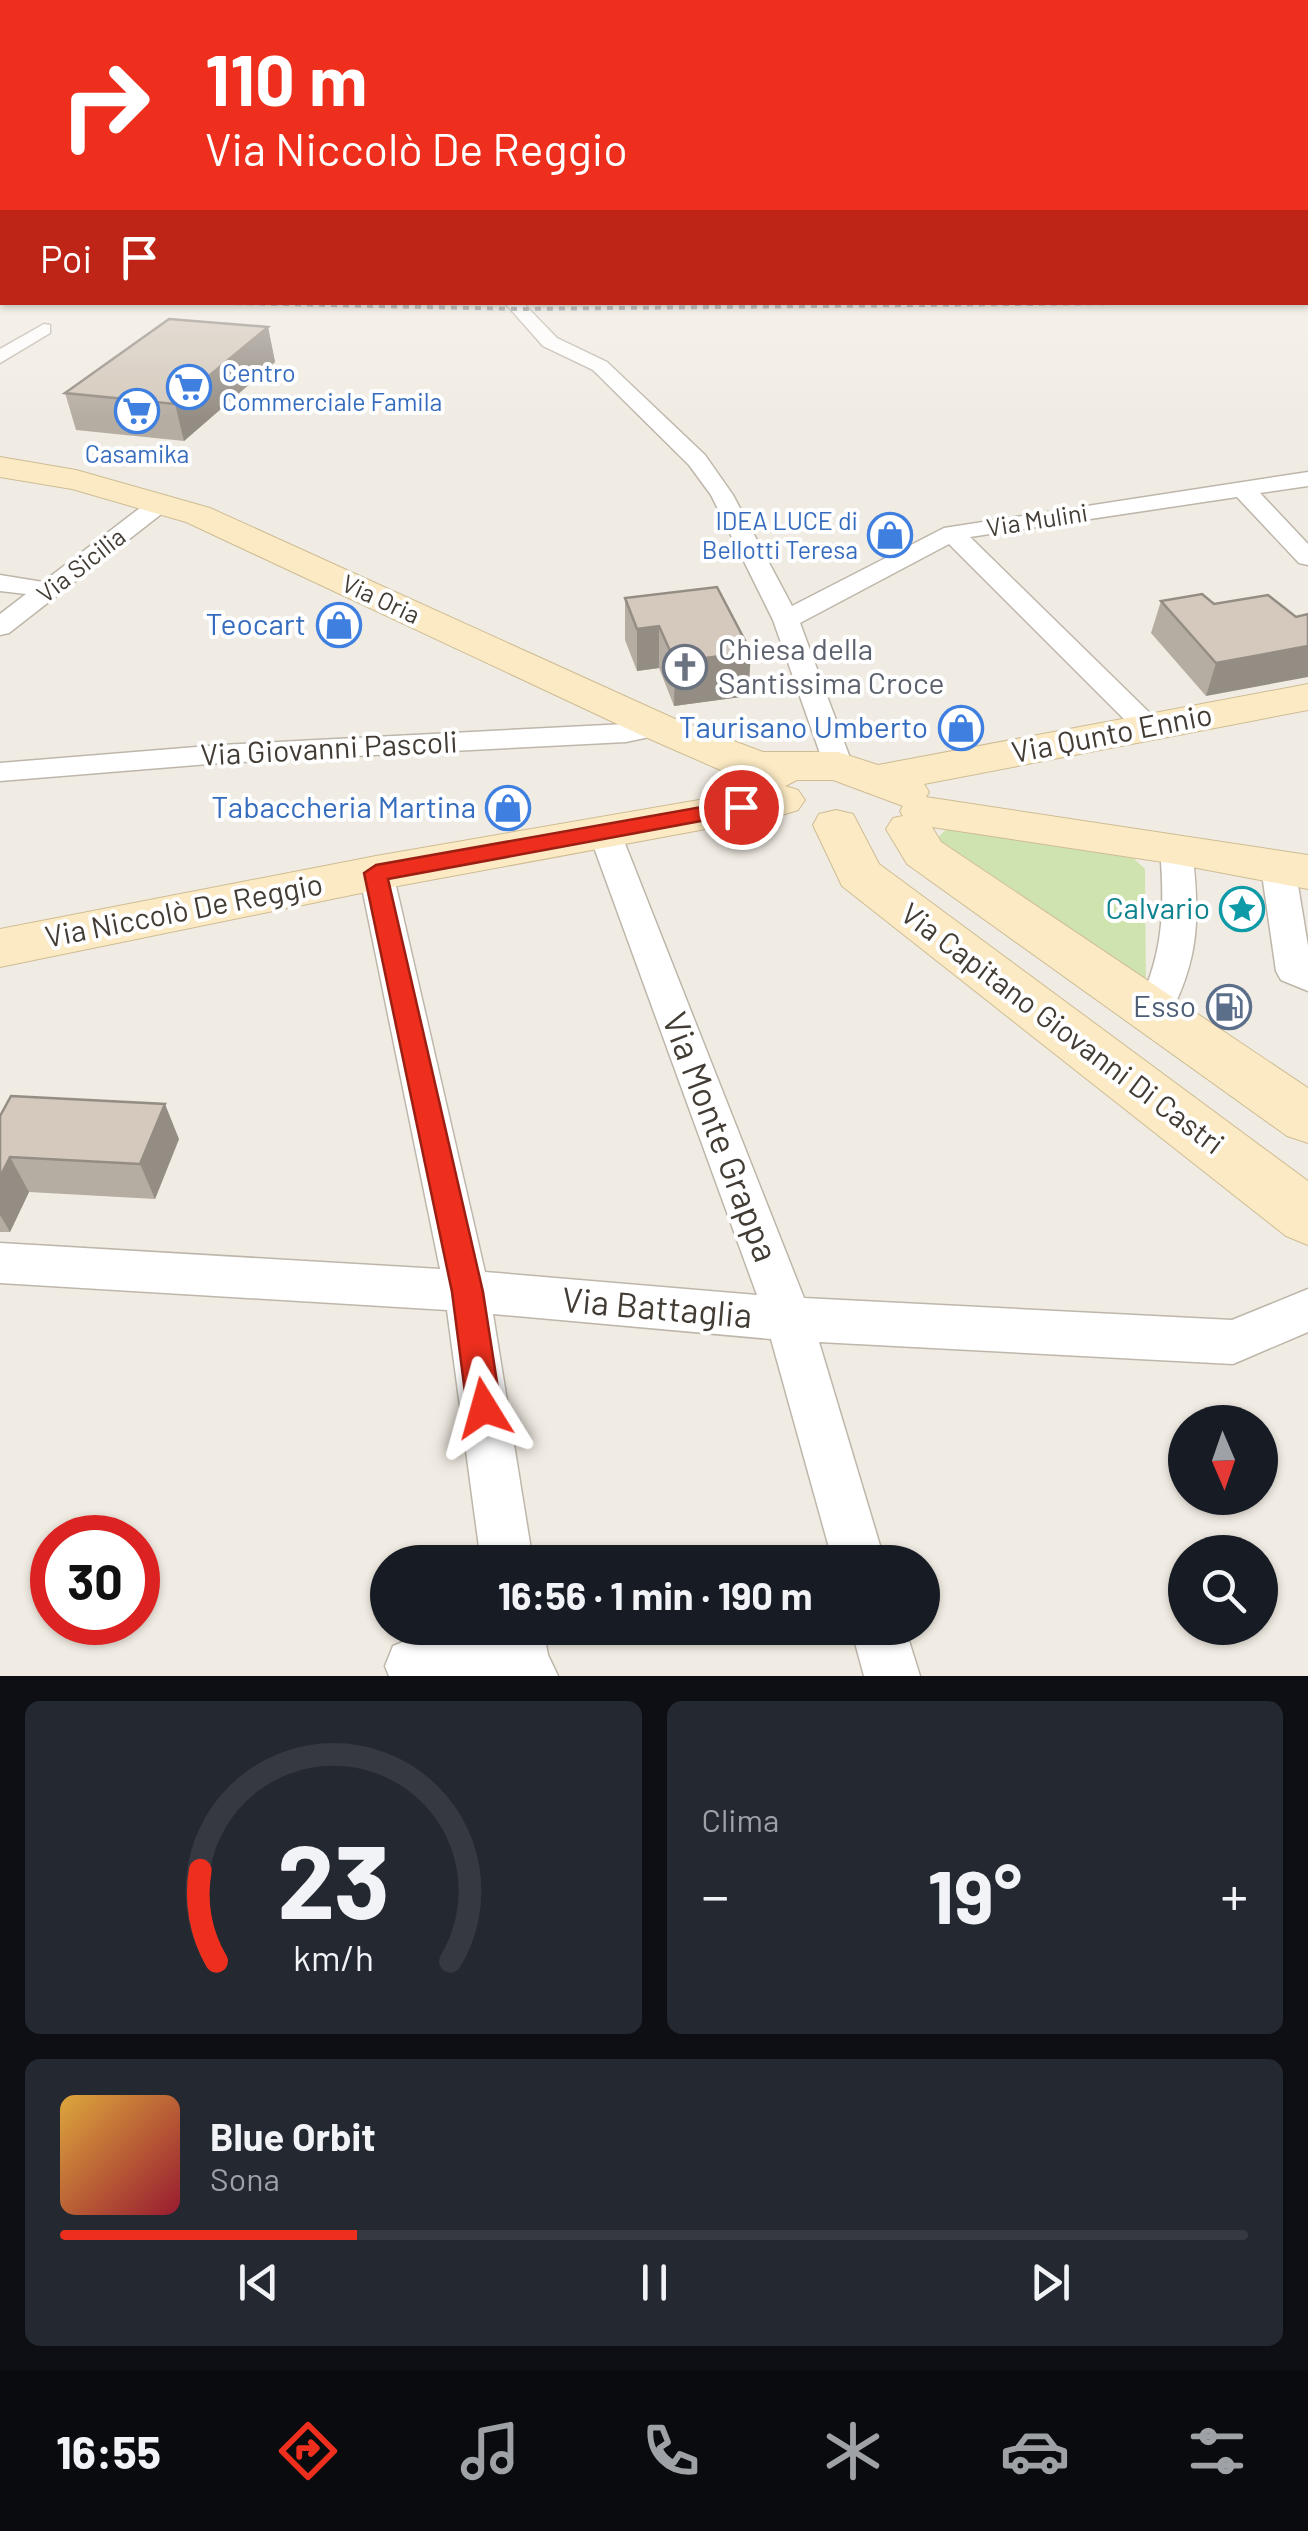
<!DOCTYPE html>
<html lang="it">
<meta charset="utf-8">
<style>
body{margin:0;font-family:Barlow,sans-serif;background:#242831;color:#f1f3f6;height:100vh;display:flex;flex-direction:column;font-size:38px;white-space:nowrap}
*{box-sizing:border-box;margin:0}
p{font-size:32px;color:#9ea1a6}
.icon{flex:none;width:55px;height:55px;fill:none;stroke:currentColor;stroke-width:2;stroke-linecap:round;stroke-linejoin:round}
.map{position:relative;height:1676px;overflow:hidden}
.panel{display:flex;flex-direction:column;gap:25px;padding:25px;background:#0d0f14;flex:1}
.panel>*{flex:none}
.banner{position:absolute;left:0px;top:0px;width:1310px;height:305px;box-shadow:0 2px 8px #0004;background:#ee2f1d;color:#fff;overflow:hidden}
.needle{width:65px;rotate:178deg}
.fabs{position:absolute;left:1168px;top:1405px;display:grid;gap:20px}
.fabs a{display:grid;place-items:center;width:110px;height:110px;border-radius:50%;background:#171b24;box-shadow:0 2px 8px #0004;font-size:50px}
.speed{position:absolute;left:30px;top:1515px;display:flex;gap:20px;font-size:50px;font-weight:700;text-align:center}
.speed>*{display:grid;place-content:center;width:130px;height:130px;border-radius:50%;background:#171b24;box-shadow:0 2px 8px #0004;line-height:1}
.speed .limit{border:15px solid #d22;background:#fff;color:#111}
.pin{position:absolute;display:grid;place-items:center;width:85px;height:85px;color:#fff;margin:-42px;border:5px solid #fff;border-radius:50%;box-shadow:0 2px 10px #0007}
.me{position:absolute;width:110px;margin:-55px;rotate:352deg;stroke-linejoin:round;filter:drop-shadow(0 0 8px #0008)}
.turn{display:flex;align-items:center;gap:35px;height:210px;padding:0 40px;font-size:45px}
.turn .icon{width:130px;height:130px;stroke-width:2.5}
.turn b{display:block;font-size:70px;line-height:85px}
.then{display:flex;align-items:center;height:95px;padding:0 40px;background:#0003;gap:20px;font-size:38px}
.big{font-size:75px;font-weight:700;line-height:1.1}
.panel .card{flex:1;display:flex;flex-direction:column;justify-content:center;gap:15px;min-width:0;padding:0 35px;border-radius:15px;background:#242831}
.panel .dial{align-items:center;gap:0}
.dial svg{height:260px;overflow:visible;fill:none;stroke:#363941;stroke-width:7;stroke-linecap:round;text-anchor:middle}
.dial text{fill:#f1f3f6;stroke:none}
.song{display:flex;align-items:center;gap:30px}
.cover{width:120px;height:120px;border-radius:15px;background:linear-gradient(135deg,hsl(40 70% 55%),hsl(350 70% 35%))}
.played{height:10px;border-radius:5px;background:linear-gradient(90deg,#ee2f1d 25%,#363941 25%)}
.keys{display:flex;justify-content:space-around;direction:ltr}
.heat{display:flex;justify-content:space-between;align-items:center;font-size:55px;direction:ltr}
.panel .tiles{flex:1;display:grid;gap:25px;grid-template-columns:1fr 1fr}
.card:last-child{grid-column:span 2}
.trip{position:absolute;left:370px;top:1545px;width:570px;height:100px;border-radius:50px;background:#171b24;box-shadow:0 2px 8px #0004;font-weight:700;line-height:100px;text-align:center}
.dock{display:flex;height:160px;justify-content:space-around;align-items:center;background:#090b0e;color:#9ea1a6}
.dock .icon{width:70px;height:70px}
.dock .active{color:#ee2f1d}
.dock b{font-size:45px;color:#f1f3f6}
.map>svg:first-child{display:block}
.green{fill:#cfe3ae}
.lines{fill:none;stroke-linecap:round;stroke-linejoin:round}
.street-casing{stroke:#beb6aa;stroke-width:3}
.secondary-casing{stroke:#cebc95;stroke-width:2}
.street{fill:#fff;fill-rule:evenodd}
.secondary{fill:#fbeac3;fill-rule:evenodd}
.rail{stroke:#939393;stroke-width:4;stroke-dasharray:6 6;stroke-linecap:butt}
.wall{fill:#b6ada2}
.shaded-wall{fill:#948d84}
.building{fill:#d4c9bc;stroke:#948d84;stroke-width:2.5}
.route{fill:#ee2f1d;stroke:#9b1f13;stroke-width:2.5}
.labels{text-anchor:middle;stroke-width:8;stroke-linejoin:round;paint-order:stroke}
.far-shop-label{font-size:25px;fill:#366cbe;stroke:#fff;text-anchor:start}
.far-street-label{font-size:25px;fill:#423c34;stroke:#fff}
.shop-label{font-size:30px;fill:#366cbe;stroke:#fff;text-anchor:end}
.worship-label{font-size:30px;fill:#5b616d;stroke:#fff;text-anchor:start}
.street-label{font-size:30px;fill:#423c34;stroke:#fff}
.culture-label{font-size:30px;fill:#0d838f;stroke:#fff;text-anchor:end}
.service-label{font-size:30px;fill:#4e5e75;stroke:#fff;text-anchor:end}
.near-street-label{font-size:35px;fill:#423c34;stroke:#fff}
</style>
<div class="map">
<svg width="1308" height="1676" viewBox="0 0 1308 1676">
<rect width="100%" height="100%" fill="#f1ece3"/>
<path class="green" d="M954,822L1128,853L1145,869L1146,992L933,842Z"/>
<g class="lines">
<defs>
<path id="street" d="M504,302H522L557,338L607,362L705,455L733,495L792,606L944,528L1308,472V486L1260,493L1308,544V565L1299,563L1237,497L970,537L1158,721L1163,727L1158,733H1138L949,544L800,623L853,766L849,773H827L773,620L711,495L689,465L593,370L543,346Z
M44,324L50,325V333L0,363V349Z
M161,496L169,498L173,503L169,508L9,633L0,635V614L26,594L0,591V575L43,582L153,498Z
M658,718L668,721L673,727L668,733L626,742L221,763L0,781V763L221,745L626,724Z
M604,820L615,824L620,831L804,1298L1232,1320L1308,1289V1332L1233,1364L819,1342L885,1562H833L771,1339L493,1314L533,1562H481L447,1310L0,1283V1243L440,1269L359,873L364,865L376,862L388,865L393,873L485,1272L757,1295L588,831L593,824Z
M1176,837L1188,840L1192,848C1200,917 1200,960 1166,1022L1153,1026L1140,1022L1134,1012C1164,958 1165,908 1160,848L1164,840Z
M1278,856L1290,859L1295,867L1308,946V991L1281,980L1276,971L1261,867L1266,859Z
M489,1628H543L548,1655L558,1676H389L385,1666L393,1646L413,1638L491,1645Z
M851,1628H905L920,1676H864Z"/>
<path id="secondary" d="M0,457L76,470L210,508L673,718L763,752H838L878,765L1308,684V710L924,784L929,792L926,797L1308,855V889L1176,864L932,827L941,842L1308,1088V1143L1287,1136L907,864L886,829L893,818L903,816L900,811L903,806L833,780H797L785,786L798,790L805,800L798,810L782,815L376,890L0,967V929L376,856L774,787L734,776L643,736L186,522L72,489L0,477Z
M836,810L853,814L879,864L1308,1181V1245L1286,1236L842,886L813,825L819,814Z"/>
</defs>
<use href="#street" class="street-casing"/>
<use href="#secondary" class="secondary-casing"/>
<use href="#street" class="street"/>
<use href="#secondary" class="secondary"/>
<path class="rail" d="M187,302L517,309L1222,302"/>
</g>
<path class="wall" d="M268,327L275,362L184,441L76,430L65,393Z
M1268,595L1206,696L1151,633L1161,601L1214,604Z
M625,598L751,652L748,696L674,706L659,668L637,671L625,640Z
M0,1116L179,1139L155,1199L29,1192L10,1232H0Z"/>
<path class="shaded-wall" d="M268,327L275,362L184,441L175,404Z
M659,626V668L637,671V629Z
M1308,646V677L1206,696L1216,663Z
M751,652L748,696L674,706L675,662Z
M165,1104L179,1139L155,1199L140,1164Z
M10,1157L29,1192L10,1232L0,1215V1177Z"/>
<path class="building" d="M169,319L268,327L175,404L65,393Z
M717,587L751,652L675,662L659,626L637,629L625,598Z
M1202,594L1214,604L1268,595L1296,617L1308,614V646L1216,663L1161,601Z
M11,1096L165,1104L140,1164L10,1157L0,1177V1116Z"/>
<linearGradient id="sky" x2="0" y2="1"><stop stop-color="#8cc0e9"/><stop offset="0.44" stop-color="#f9f6f2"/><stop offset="1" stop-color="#f9f6f2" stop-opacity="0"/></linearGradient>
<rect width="1308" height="419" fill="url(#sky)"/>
<path class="route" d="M741,800L749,802L752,807L749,812L388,879L483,1292L501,1408L496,1419L484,1424L472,1419L467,1408L452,1292L364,873L376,865Z"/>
<defs>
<symbol id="supermarket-ring" viewBox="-11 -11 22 22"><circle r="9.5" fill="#fff" stroke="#3f7fe0" stroke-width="1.5"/><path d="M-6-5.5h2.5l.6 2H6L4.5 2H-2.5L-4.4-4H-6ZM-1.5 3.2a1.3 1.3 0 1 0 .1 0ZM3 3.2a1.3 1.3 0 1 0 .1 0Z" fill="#3f7fe0"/></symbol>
<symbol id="shop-ring" viewBox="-11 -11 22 22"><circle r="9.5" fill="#fff" stroke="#3f7fe0" stroke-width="1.5"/><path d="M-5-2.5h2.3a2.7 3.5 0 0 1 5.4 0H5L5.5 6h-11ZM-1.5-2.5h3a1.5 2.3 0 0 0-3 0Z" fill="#3f7fe0"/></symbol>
<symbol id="church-ring" viewBox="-11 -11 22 22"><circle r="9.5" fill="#fff" stroke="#6b7280" stroke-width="1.5"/><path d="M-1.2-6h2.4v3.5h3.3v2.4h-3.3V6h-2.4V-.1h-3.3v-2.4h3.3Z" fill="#6b7280"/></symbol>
<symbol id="sight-ring" viewBox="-11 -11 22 22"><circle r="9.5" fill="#fff" stroke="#0f9aa8" stroke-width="1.5"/><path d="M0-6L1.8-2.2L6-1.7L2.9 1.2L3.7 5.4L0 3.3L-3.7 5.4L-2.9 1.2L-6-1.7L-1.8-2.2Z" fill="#0f9aa8"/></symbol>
<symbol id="fuel-ring" viewBox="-11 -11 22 22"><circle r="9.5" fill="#fff" stroke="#5c6f8a" stroke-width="1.5"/><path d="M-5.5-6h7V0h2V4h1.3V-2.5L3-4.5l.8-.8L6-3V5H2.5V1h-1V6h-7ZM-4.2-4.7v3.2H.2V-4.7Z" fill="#5c6f8a"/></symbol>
</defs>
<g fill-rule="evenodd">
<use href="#supermarket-ring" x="164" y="362" width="50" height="50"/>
<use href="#supermarket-ring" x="112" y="386" width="50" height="50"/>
<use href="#shop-ring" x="865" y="510" width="50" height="50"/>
<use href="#shop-ring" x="314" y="600" width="50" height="50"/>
<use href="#church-ring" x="660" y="642" width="50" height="50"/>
<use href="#shop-ring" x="936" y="703" width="50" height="50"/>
<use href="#shop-ring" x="483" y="783" width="50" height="50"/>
<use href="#sight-ring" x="1217" y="884" width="50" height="50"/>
<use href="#fuel-ring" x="1204" y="982" width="50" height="50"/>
</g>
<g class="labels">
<g class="far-shop-label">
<text x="222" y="382">Centro<tspan x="222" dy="29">Commerciale Famila</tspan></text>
<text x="137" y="463" text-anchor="middle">Casamika</text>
<text x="858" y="530" text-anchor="end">IDEA LUCE di<tspan x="858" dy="29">Bellotti Teresa</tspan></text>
</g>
<g class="far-street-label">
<text transform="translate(1037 520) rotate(-9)" y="9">Via Mulini</text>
<text transform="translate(81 565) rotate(-38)" y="9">Via Sicilia</text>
<text transform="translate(381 599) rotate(25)" y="9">Via Oria</text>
</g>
<g class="shop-label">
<text x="306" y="635">Teocart</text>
<text x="928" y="738">Taurisano Umberto</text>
<text x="476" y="818">Tabaccheria Martina</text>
</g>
<g class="worship-label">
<text x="718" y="660">Chiesa della<tspan x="718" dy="34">Santissima Croce</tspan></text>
</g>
<g class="street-label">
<text transform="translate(1112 734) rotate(-11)" y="10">Via Qunto Ennio</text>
<text transform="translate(329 749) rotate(-3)" y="10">Via Giovanni Pascoli</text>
<text transform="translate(184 911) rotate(-11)" y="10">Via Niccolò De Reggio</text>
<text transform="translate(1062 1029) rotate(37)" y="10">Via Capitano Giovanni Di Castri</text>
</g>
<g class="culture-label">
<text x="1210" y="919">Calvario</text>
</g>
<g class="service-label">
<text x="1196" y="1017">Esso</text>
</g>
<g class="near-street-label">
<text transform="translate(720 1137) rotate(69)" y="12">Via Monte Grappa</text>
<text transform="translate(657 1308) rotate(5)" y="12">Via Battaglia</text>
</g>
</g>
</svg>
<div class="fabs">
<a><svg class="needle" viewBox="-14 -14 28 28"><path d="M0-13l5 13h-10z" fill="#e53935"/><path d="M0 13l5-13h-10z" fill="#9ea1a6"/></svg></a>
<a><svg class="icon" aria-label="search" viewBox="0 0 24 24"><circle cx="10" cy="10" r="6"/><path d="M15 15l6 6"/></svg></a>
</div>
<div class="speed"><div class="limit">30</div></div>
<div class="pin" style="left:741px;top:807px;background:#d93025"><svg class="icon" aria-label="arrive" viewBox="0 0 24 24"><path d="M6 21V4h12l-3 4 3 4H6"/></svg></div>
<svg class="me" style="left:484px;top:1408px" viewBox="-20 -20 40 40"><path d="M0-17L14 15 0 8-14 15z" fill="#ee2f1d" stroke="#fff" stroke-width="4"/></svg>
<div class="trip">16:56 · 1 min · 190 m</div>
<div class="banner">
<div class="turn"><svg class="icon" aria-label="right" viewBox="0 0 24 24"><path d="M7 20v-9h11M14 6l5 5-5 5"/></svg><div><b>110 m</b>Via Niccolò De Reggio</div></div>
<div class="then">Poi<svg class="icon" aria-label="arrive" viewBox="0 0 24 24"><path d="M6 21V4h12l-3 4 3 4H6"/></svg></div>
</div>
</div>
<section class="panel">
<div class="tiles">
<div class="card dial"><svg viewBox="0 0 100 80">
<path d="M14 69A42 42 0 1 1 86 69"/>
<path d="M14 69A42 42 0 0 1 9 41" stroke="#ee2f1d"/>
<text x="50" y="56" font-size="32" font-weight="700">23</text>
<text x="50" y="72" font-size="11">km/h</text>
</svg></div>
<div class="card"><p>Clima</p>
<div class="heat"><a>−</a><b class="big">19°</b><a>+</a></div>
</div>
<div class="card">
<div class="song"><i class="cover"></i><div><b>Blue Orbit</b><p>Sona</p></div></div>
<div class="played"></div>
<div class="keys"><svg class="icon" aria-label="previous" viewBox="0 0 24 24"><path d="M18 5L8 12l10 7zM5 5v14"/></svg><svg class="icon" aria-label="pause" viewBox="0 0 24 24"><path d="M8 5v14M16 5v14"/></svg><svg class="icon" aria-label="next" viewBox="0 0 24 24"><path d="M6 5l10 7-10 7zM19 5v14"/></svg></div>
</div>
</div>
</section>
<nav class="dock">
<b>16:55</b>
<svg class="icon active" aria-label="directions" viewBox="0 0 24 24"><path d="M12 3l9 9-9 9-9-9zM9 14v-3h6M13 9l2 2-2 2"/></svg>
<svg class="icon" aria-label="music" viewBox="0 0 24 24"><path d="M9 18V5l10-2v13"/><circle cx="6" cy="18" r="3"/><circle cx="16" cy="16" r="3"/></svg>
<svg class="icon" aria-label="phone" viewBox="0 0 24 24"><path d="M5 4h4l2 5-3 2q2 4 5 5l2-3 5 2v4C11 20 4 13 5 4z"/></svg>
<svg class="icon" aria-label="climate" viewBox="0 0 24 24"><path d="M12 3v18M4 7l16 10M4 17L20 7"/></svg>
<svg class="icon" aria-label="car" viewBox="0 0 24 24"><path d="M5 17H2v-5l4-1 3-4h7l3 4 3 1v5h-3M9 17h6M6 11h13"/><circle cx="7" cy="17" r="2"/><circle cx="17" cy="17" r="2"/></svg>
<svg class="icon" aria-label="filters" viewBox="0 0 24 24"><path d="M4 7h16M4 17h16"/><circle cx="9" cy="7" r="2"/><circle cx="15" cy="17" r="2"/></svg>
</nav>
